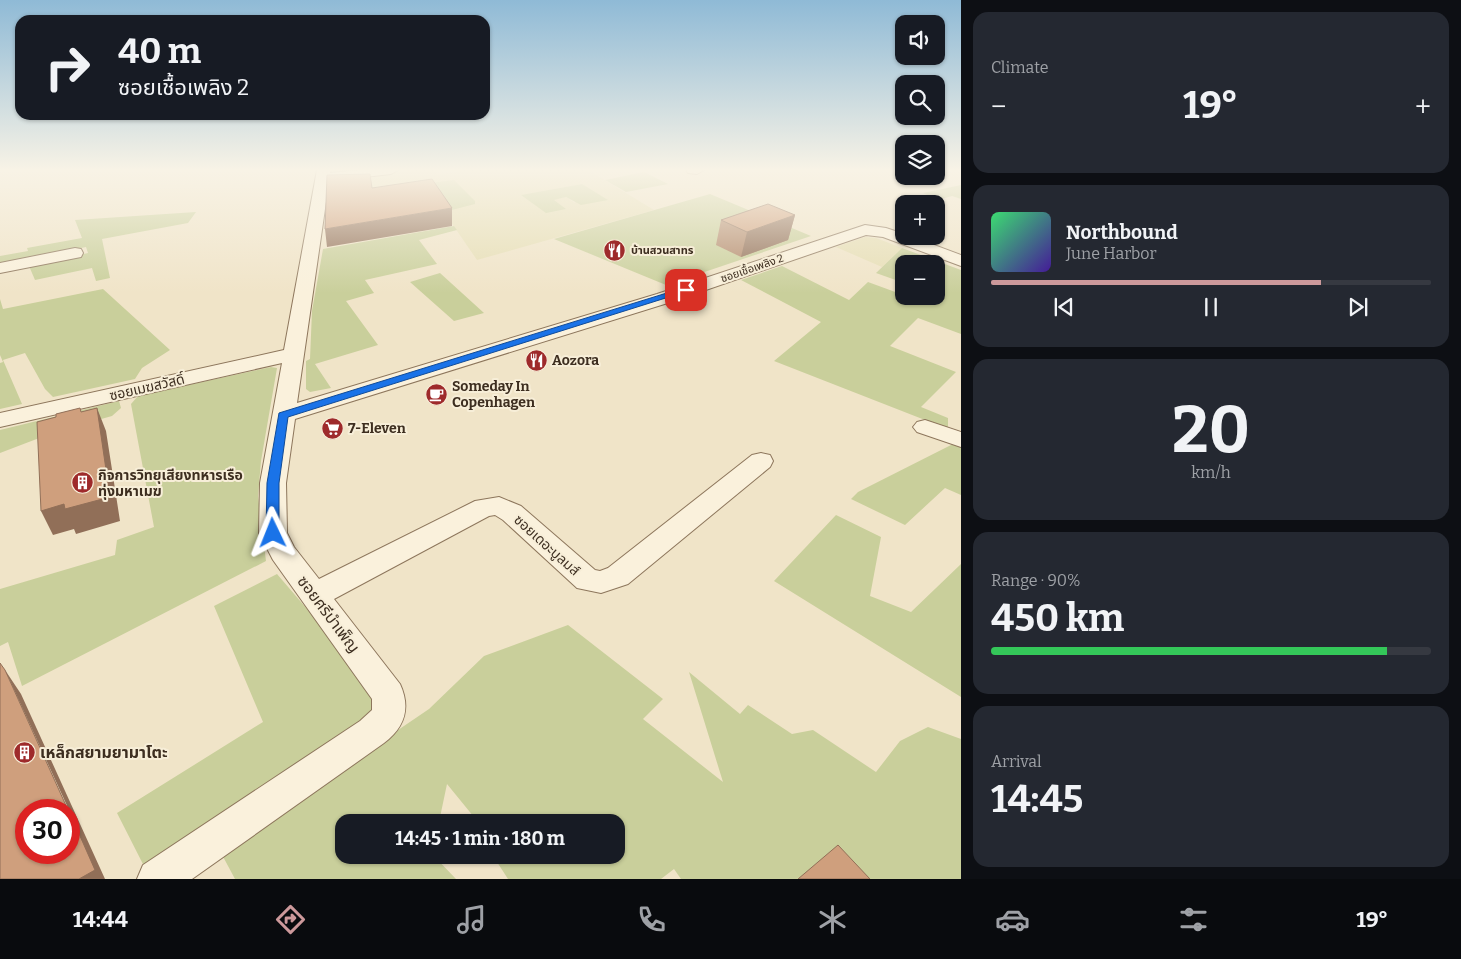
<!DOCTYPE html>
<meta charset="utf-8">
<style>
body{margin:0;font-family:Bitter,"Noto Sans Thai",serif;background:#242831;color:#f1f3f6;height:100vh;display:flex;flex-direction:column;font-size:19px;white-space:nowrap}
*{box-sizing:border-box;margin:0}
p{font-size:16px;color:#9ea1a6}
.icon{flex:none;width:28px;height:28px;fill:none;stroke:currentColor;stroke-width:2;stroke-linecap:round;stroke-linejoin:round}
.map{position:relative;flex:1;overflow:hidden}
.sheet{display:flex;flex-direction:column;gap:12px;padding:12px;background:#0d0f14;width:500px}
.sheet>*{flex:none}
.guide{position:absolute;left:15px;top:15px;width:475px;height:105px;border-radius:15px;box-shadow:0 1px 4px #0004;background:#171b24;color:#f1f3f6;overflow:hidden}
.fabs{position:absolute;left:895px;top:15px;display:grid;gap:10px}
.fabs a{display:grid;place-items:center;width:50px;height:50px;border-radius:10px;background:#171b24;box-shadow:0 1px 4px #0004;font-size:25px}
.speed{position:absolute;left:15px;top:799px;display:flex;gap:10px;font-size:25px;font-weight:700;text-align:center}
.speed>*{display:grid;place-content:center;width:65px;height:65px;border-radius:50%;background:#171b24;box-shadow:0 1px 4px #0004;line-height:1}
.speed .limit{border:8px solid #d22;background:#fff;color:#111}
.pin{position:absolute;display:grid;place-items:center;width:42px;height:42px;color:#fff;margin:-21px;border-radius:10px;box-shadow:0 2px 8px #0006}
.me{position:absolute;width:55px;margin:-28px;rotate:358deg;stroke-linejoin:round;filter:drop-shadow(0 0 4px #0008)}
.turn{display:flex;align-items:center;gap:18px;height:105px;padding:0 20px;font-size:22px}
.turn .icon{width:65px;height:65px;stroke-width:2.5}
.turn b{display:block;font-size:35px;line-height:42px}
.big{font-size:38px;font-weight:700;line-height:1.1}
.sheet .card{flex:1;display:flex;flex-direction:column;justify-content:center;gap:8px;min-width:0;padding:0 18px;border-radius:15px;background:#242831}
.sheet .dial{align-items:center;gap:0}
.dial b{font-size:65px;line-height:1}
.song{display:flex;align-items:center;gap:15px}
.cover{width:60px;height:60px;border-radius:8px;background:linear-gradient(135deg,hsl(140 70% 55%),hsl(260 70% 35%))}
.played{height:5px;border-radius:2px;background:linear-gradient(90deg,#cc999b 75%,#363941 75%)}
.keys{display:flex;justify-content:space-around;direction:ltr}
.heat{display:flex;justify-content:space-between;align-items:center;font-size:28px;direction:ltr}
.charge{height:8px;border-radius:4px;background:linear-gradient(90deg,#34c759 90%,#363941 0)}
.trip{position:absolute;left:335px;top:814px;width:290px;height:50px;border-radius:15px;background:#171b24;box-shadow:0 1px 4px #0004;font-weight:700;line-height:50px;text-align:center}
.tab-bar{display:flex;height:80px;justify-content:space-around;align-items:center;background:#090b0e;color:#9ea1a6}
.tab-bar .icon{width:35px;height:35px}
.tab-bar .selected{color:#cc999b}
.tab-bar b{font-size:22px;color:#f1f3f6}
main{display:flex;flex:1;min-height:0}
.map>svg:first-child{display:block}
.farmland{fill:#e6deb5;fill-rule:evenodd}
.green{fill:#c9cf9b}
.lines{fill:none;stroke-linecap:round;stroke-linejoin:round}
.minor-casing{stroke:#8d765c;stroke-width:2}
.minor{fill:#faf1dc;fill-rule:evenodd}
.wall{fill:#b2896c}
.shaded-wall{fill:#916f58}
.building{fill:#cf9f7d;stroke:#916f58}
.route{fill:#1a73e8;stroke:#114b97}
.labels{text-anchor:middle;stroke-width:4;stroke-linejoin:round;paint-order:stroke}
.far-poi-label{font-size:11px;font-weight:bold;fill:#3d2e20;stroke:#f7eed8;text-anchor:start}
.far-street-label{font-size:11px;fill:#3d2e20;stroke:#f7eed8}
.poi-label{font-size:14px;font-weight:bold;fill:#3d2e20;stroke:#f7eed8;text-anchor:start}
.street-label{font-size:14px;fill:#3d2e20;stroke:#f7eed8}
.near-street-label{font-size:16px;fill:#3d2e20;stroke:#f7eed8}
.near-poi-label{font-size:16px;font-weight:bold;fill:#3d2e20;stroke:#f7eed8;text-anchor:start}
</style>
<main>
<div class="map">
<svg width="961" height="879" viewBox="0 0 961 879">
<rect width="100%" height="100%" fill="#f0e4c8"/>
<path class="farmland" d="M416,170H434L438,174L459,172L457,170H588L654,210L477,260L444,212L374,205L371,175ZM582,184L575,203L566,197L553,200L565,209L522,195Z
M865,237L876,238L902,248L882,267L836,247Z"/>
<path class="green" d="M644,172L668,184L626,192L605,180Z
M454,180L475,201V204L444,212L423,184Z
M582,184L608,200L581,205L566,197L554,200L566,209L546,213L521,195Z
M961,185V199L952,196L938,200L923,193Z
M710,194L811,236L666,285L554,239Z
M196,212L188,223L102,239L110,278L96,281L92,268L35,280L29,266L88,253L86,247L0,265V256L28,251L27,248L82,238L75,220Z
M454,226L457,230L419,240L437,264L365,280L374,293L346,301L378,345L315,364L331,388L310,392L306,389V361L310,359L312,311L323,249Z
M902,248L961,270V334L918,318L890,346L956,372L921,407L948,418V429L774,361L821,322L741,280L782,266L849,300L868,282L898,293L904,286V296H936V264H904V283L876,273Z
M440,273L484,313L454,321L410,282Z
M103,289L170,350L142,368L135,379L53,397L45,389L25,353L3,360L22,404L0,409V363L3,362L0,355V299L3,309Z
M271,367L277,368L261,461L258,496L266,561L22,686L8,642L0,646V589L115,555L117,540L154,527L131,404L138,396Z
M119,401L121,408L112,416L55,432L0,453V430Z
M953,444L961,446V495L945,488L905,525L851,499L858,492Z
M836,515L881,537L870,596L911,612L961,564V697L774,581Z
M277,574L373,686L378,712L147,872L117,813L263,722L214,606Z
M568,625L663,699L643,719L723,782L689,672L740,714L748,705L792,734L813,730L876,772L900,741L928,727L961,739V879H681L674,869L661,879H508L497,862L504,855H616V822H478L447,784L439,822H344V855H433L456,879H235L220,851L429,709L484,656Z"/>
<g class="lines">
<defs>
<path id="minor" d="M317,170H331L330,173L359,170H398L391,174L329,181L297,403L657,294L865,225L886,228L904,234V236H910L961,255V266L883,237L866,235L671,302L295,419L286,483L287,533L294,547L319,579L475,501L499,497L521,506L595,570L600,571L608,568L752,455L761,453L770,455L773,461L770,467L628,584L601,593L577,588L503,520L495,515L489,516L334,599L400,684C411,708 405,727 384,743L192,879H137L143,865L360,721L372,710V699L273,560L259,533L260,483L282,363L0,427V413L284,350Z
M686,170H704L697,174L688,173Z
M75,248L81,249L83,253L81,257L0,273V263Z
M925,420L961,432V447L917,432L913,427L917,422Z"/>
</defs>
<use href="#minor" class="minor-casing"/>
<use href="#minor" class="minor"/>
</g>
<path class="wall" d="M795,215L788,240L741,257L716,245L721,220Z"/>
<path class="shaded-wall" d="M452,208V226L327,247L325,229Z
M795,215L788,240L741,257L747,232Z
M97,408L106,431L120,521L76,534L74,529L53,535L41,511Z
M5,670L21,694L105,879H79L69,810Z"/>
<path class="building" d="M370,174L372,188L432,179L452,208L325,229L327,175Z
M768,204L795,215L747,232L721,220Z
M80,408L81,412L97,408L110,497L65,509L64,504L41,511L37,422L56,417V414Z
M0,663L5,670L68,810H26V852H69V811L95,870L79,879H0Z
M838,845L870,879H798Z"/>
<linearGradient id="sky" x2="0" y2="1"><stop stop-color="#8fbad6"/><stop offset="0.58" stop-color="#f8f3e6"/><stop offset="1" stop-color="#f8f3e6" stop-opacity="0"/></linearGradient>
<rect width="961" height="293" fill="url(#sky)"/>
<path class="route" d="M683,288L691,290L288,417L279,483V533L277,536H268L266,533L267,483L279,413Z"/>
<defs>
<symbol id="restaurant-disc" viewBox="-11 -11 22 22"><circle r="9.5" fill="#9e2a2b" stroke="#f7eed8"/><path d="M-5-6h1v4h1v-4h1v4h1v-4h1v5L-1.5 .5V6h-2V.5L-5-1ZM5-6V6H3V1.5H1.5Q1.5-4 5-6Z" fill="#fff"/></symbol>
<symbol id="cafe-disc" viewBox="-11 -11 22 22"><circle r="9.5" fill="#9e2a2b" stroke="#f7eed8"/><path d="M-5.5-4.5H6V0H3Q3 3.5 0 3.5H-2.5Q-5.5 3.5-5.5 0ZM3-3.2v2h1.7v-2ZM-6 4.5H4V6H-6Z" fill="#fff"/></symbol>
<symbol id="supermarket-disc" viewBox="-11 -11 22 22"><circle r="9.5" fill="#9e2a2b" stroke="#f7eed8"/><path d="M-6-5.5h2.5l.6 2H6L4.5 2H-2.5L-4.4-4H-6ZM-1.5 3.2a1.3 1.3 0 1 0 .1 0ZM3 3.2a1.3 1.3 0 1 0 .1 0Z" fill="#fff"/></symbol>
<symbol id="building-disc" viewBox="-11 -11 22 22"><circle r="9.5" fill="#9e2a2b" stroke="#f7eed8"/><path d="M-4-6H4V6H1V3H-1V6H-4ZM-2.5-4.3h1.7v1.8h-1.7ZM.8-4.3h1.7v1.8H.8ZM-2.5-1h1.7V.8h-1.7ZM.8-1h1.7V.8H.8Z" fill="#fff"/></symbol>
</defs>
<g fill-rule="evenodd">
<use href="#restaurant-disc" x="602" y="238" width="25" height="25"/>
<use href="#restaurant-disc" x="524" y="348" width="25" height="25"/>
<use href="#cafe-disc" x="424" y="382" width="25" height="25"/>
<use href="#supermarket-disc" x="320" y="416" width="25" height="25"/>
<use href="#building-disc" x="70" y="470" width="25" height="25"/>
<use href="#building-disc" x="12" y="740" width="25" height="25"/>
</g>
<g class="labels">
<g class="far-poi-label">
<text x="631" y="254">บ้านสวนสาทร</text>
</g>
<g class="far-street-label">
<text transform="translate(752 268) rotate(-19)" y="4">ซอยเชื้อเพลิง 2</text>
</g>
<g class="poi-label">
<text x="552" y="365">Aozora</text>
<text x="452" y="391">Someday In<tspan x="452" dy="16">Copenhagen</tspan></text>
<text x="348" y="433">7-Eleven</text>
<text x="98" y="480">กิจการวิทยุเสียงทหารเรือ<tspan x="98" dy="16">ทุ่งมหาเมฆ</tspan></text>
</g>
<g class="street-label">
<text transform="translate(147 387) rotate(-13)" y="5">ซอยเมฆสวัสดิ์</text>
<text transform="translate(547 545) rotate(42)" y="5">ซอยเดอะบูลมส์</text>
</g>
<g class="near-street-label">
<text transform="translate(329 614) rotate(53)" y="6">ซอยศรีบำเพ็ญ</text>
</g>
<g class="near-poi-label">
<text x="40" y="758">เหล็กสยามยามาโตะ</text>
</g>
</g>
</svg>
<div class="fabs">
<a><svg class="icon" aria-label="sound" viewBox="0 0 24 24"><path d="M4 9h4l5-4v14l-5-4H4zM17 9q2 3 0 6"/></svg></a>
<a><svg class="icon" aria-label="search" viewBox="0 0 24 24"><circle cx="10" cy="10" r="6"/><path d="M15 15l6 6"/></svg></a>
<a><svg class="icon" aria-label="layers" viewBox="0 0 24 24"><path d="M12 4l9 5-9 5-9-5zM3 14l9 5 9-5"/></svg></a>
<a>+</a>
<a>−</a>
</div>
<div class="speed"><div class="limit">30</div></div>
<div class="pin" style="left:686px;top:290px;background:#d93025"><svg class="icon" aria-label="arrive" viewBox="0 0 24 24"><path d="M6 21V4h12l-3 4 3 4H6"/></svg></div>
<svg class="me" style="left:273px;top:533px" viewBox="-20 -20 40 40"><path d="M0-17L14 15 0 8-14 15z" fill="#1a73e8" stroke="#fff" stroke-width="4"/></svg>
<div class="trip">14:45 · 1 min · 180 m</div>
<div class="guide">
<div class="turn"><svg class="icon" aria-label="right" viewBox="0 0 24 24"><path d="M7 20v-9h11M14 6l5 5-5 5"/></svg><div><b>40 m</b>ซอยเชื้อเพลิง 2</div></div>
</div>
</div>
<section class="sheet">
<div class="card"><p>Climate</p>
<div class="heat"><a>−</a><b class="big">19°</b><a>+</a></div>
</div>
<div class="card">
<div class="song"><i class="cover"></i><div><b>Northbound</b><p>June Harbor</p></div></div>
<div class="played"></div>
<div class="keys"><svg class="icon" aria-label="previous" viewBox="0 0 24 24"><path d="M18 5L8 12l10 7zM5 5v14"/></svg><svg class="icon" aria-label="pause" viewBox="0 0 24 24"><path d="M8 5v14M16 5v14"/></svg><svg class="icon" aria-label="next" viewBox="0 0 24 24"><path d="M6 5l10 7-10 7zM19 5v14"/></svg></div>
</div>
<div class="card dial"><b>20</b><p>km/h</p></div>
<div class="card"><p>Range · 90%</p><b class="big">450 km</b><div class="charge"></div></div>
<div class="card"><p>Arrival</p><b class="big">14:45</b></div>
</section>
</main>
<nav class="tab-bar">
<b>14:44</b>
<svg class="icon selected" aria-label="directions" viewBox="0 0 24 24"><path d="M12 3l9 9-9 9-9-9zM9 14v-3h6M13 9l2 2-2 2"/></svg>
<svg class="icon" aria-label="music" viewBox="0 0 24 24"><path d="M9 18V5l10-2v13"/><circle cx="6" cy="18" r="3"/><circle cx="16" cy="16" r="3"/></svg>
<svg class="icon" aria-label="phone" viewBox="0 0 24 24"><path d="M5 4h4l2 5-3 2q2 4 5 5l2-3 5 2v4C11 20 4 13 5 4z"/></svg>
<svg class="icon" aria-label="climate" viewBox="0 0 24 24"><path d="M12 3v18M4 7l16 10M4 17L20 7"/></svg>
<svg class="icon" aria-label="car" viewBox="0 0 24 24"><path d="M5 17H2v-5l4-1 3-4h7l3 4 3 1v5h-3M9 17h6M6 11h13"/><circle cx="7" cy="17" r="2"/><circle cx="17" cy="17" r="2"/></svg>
<svg class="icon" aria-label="filters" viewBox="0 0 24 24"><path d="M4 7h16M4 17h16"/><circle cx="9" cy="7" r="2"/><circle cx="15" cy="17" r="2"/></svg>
<b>19°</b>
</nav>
